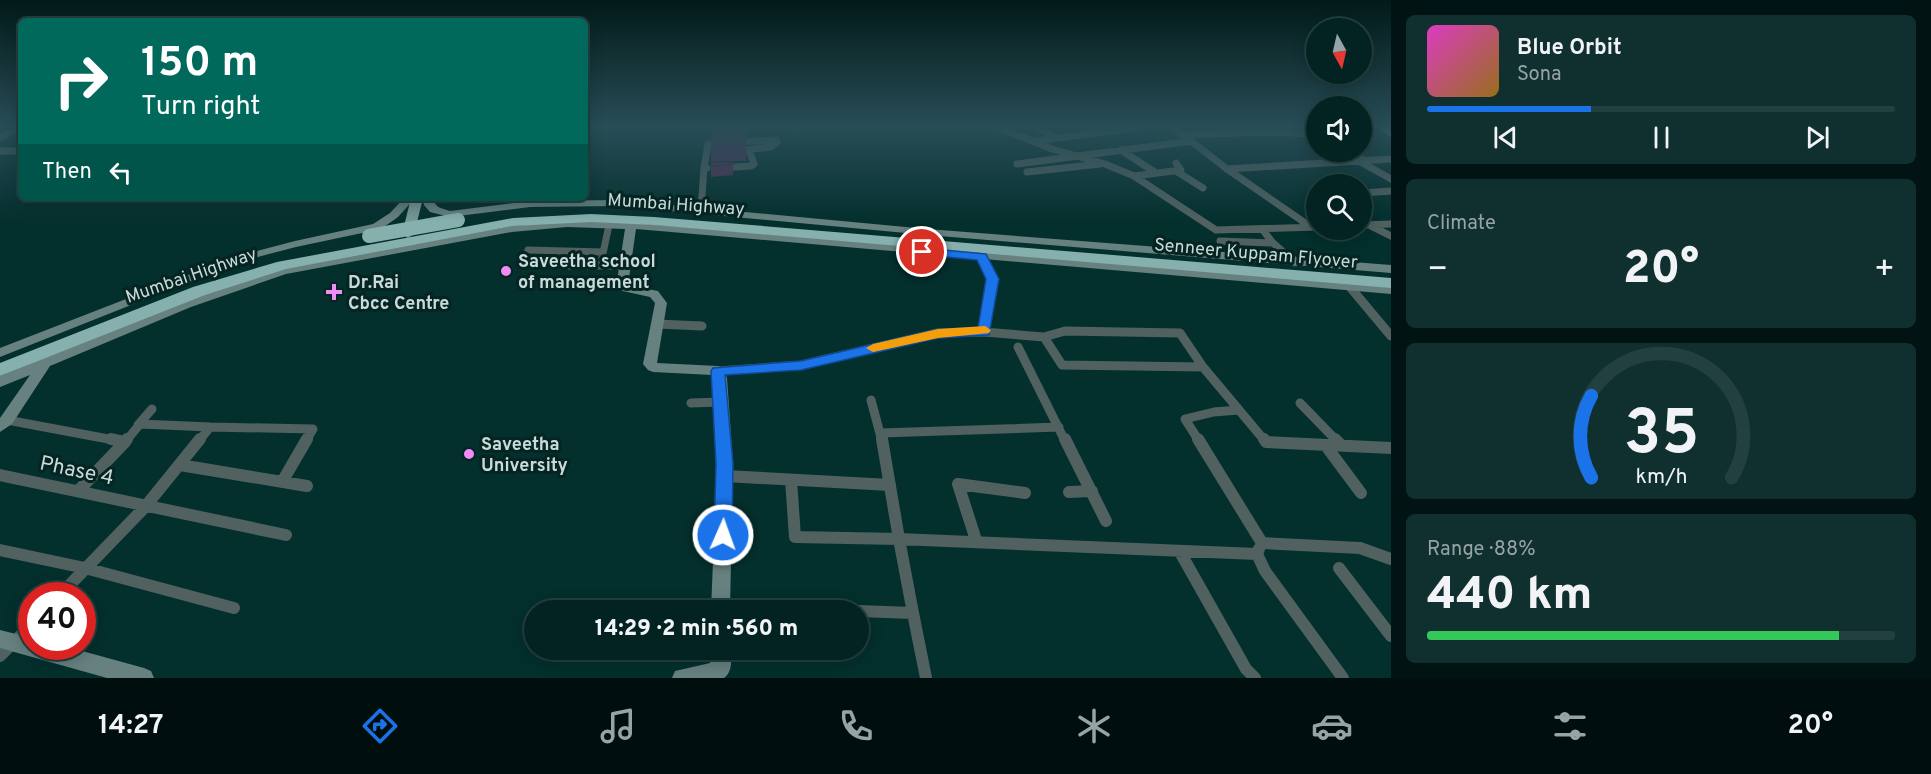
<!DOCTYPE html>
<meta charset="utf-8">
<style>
body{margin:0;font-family:Overpass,sans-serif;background:#102f2f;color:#f1f3f6;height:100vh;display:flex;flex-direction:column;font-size:22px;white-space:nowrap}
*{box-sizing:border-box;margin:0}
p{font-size:20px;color:#96a4a5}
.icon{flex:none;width:33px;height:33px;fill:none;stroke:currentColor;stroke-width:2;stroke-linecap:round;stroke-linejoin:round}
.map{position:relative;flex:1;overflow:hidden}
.side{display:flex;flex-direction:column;gap:15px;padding:15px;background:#011313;width:540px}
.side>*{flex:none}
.top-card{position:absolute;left:18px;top:18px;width:570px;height:183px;border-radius:9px;box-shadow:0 3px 15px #0003,0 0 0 2px #234040;background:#00695c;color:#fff;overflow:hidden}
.needle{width:39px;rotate:172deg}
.controls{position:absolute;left:1306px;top:18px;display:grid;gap:12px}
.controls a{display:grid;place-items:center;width:66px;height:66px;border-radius:50%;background:#022322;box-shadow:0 3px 15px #0003,0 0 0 2px #234040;font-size:30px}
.speed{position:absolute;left:18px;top:582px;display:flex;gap:12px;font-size:30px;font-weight:700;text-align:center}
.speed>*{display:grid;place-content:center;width:78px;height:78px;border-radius:50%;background:#022322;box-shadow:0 3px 15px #0003,0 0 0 2px #234040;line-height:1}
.speed .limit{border:9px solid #d22;background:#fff;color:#111}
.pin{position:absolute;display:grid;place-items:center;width:51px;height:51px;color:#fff;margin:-26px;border:3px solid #fff;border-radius:50%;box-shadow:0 2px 6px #0007}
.me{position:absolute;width:66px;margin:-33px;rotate:2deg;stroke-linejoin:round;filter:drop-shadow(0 0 4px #0008)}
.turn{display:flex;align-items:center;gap:21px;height:126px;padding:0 24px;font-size:27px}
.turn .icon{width:78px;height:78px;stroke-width:2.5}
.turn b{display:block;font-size:42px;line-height:51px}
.then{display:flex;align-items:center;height:57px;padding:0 24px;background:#0003;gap:12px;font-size:22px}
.big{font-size:45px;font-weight:800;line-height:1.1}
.side .tile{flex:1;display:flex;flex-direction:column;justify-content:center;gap:9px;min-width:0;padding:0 21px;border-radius:9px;background:#102f2f}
.side .dial{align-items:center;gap:0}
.dial svg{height:156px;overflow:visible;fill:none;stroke:#234040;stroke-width:7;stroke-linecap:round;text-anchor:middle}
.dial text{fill:#f1f3f6;stroke:none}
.song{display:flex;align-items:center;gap:18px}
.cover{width:72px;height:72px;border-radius:9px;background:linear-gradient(135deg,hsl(310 70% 55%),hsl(40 70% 35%))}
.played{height:6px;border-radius:3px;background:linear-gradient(90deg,#1a73e8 35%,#234040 35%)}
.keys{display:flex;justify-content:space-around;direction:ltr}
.heat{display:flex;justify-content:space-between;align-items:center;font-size:33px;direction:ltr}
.charge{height:9px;border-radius:4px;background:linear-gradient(90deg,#34c759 88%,#234040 0)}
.trip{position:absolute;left:524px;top:600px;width:345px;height:60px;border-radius:30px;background:#022322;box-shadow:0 3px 15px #0003,0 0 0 2px #234040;font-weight:800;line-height:60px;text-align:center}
.menu{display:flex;height:96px;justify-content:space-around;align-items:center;background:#010e0e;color:#96a4a5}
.menu .icon{width:42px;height:42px}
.menu .on{color:#1a73e8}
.menu b{font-size:27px;color:#f1f3f6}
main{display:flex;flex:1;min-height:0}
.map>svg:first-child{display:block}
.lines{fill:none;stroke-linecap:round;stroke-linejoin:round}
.street-far2{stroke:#506160;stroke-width:7}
.street-far1{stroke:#506160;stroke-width:9}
.street{stroke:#506160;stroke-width:12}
.secondary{fill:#66817f;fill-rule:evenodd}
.primary{fill:#779a97;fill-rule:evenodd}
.highway{fill:#86b0ad;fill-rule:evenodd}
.highway-bridge{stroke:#86b0ad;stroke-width:14}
.wall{fill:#533157}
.building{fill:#613965;stroke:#442847;stroke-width:1.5}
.route{fill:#1a73e8;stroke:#114b97;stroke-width:1.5}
.slow{fill:#f59e0b}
.poi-dot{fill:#ee8cf8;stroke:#052422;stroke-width:2}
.labels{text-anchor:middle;stroke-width:6;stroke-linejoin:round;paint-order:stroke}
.street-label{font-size:18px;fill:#c7dcda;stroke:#052422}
.poi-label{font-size:18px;font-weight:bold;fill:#c7dcda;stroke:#052422;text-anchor:start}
.near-street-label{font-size:21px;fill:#c7dcda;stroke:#052422}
</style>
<main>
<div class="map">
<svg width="1391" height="678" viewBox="0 0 1391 678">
<rect width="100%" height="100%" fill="#032f2d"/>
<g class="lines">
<path class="street-far2" d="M790,127H797
M998,127L1052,149L1105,164L1134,176L1216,230L1317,227
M1037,127L1056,138
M1173,127L1227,169L1311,227
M1185,135L1266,132L1317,134
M0,138L19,127
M1035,141L1142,127
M735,142L776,140L777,142L771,147L736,151
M1121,150L1156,173
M0,151H21
M1350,152L1364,160
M1359,161L1391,179
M1017,164L1192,141
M704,168L708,144L721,143
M721,168L751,166L754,164L749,150
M1227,169L1391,159
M1176,171L1203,188
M1027,172L1100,164
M1134,176L1181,170L1176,163
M1362,193L1391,191
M701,210L704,168H707
M1362,225L1391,224
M1371,226L1391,236
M1262,229L1273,243L1295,262
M1220,241L1273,243
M528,250L603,252
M982,256L985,262
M602,258L609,225"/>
<path class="street-far1" d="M984,260L992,279L984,332L1044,337L1062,365L1203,367L1265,441
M1293,260L1295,262
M569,265H623
M1350,287L1391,336
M657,324L702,326
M1044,337L1065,331L1180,333L1203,367
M1018,347L1065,441
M718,371L801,365L938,333L984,332
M871,400L882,441
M691,403L720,402
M1300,403L1337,441
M7,420L119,441
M138,425L152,409
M210,427L313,429L306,441
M881,433L1059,427
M126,441L140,424L210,427L199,441
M1199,441L1185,419L1214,412L1238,410"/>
<path class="street" d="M111,439L125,442L127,439
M1065,439L1106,521
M1198,439L1262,543L1360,548L1391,559
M1264,439L1266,442L1391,448
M1335,439L1342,446
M1326,446L1361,493
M180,465L307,486
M0,475L286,535
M725,476L890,485
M791,480L795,537L899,539L882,439
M282,482L307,439
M79,490L125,442
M1069,492L1092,491
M976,540L958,484L1025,493
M1259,549L1257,554L1265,571L1343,678
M0,550L85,568L234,608
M1180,552L1246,669L1255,678
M1339,568L1391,636
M59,596L145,507L200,439
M721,604L852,610
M858,611L913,613L926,678
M913,613L899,539L1257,554
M0,656L32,624"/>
<path class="secondary" d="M404,198H415L398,217L381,229L296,247L242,261L0,357V348L234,257L295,241L373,224L390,213Z
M423,198H433C435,208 441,208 450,211L530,201L616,200L927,229L1391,265V273L927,235L616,206L530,207L450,217L430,212L424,205Z
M567,221L634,223L1391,286V294L636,229L628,285L658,291L667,303L657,363L718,366L723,368L727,378L733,464L730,610H711L717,464L712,375L653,372L648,370L643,364L655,303L650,297L618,290L616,287L625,229L567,227L512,232L286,274L191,307L50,366L12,424L0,432V418L30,375L0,387V376L181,301L279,268L512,226Z
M0,630L32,638V646H64L144,668L151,671L154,678H107L0,648Z
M711,650H731C731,659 733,672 724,678H672L675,671L710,663Z"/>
<path class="primary" d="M1378,127H1389L1391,129V137Z
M411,198H423L414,234L408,238L402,234Z"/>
<path class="highway" d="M591,214L654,217L1391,278V288L654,225L591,222L513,226L286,269L205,295L0,376V363L193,287L277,262L513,218Z"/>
<path class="highway-bridge" d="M369,236L458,220"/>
</g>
<path class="wall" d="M747,130L746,161L711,162V132Z
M711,163L733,164V175L711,177Z"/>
<path class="building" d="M729,127H744L747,130L711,132L714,128Z
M732,162L733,164L712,166L711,163Z"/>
<linearGradient id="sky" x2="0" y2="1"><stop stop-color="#021a19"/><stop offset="0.57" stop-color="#284d57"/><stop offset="1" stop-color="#284d57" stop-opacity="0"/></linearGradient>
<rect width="1391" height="222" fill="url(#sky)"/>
<path class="route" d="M922,248L986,254L999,279L989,335L938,338L801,370L725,375L733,464L732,535L729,540L723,542L717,540L714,535L716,464L711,371L713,368L801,361L938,329L978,328L986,279L977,260L917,254L916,252Z"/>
<path class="slow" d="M985,326L991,330L989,333L938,338L873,352L866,348L873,344L938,329Z"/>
<g class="poi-dot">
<circle cx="506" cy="271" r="6"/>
<path d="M331 283h6v6h6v6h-6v6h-6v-6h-6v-6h6z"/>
<circle cx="469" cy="454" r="6"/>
</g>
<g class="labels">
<g class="street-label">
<text transform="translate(676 204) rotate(4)" y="6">Mumbai Highway</text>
<text transform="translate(1256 253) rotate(5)" y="6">Senneer Kuppam Flyover</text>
<text transform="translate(191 275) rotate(-19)" y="6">Mumbai Highway</text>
</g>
<g class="poi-label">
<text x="518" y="267">Saveetha school<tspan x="518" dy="21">of management</tspan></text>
<text x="348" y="288">Dr.Rai<tspan x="348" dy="21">Cbcc Centre</tspan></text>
<text x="481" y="450">Saveetha<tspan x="481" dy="21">University</tspan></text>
</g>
<g class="near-street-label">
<text transform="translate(77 470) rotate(12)" y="7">Phase 4</text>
</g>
</g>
</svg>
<div class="controls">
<a><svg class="needle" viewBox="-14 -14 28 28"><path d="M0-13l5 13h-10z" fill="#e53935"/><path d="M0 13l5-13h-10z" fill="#96a4a5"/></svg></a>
<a><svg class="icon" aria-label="sound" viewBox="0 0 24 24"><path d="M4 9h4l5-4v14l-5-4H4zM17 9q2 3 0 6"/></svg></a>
<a><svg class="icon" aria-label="search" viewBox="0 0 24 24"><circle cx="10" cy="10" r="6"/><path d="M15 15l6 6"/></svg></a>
</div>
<div class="speed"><div class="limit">40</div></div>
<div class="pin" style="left:922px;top:252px;background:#d93025"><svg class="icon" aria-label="arrive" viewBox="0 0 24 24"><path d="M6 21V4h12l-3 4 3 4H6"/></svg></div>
<svg class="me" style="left:723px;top:535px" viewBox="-20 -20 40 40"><circle r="17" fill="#1a73e8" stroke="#fff" stroke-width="3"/><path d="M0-11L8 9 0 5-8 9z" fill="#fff"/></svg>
<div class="trip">14:29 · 2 min · 560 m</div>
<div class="top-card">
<div class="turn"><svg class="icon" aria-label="right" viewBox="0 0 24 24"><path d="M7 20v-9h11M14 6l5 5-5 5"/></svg><div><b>150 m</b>Turn right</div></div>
<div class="then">Then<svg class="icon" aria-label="left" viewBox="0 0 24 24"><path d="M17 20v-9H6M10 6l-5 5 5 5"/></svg></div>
</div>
</div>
<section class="side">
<div class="tile">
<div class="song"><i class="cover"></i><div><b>Blue Orbit</b><p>Sona</p></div></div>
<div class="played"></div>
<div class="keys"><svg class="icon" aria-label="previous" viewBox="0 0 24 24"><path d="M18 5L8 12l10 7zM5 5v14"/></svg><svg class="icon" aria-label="pause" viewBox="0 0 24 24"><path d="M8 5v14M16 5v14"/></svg><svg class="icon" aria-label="next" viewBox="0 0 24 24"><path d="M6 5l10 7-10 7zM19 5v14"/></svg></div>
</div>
<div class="tile"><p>Climate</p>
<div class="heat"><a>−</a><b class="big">20°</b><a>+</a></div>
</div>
<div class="tile dial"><svg viewBox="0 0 100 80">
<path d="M14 69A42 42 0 1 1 86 69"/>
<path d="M14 69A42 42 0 0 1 14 27" stroke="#1a73e8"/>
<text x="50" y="56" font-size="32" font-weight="700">35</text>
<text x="50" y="72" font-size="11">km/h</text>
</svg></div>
<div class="tile"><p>Range · 88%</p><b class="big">440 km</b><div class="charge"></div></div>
</section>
</main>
<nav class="menu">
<b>14:27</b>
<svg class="icon on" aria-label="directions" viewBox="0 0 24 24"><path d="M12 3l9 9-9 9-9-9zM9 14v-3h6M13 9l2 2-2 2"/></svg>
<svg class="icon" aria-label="music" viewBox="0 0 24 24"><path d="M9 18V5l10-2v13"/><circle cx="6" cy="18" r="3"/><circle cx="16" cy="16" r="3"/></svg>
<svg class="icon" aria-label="phone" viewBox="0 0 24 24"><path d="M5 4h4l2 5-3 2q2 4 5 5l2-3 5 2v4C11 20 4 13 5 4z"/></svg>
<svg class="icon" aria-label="climate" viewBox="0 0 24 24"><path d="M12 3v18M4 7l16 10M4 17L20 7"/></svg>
<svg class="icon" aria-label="car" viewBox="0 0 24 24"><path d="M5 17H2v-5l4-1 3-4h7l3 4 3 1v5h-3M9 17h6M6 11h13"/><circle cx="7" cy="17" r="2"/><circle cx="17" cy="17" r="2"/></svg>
<svg class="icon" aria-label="filters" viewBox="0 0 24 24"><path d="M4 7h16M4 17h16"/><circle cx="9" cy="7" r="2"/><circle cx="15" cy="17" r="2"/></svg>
<b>20°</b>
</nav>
